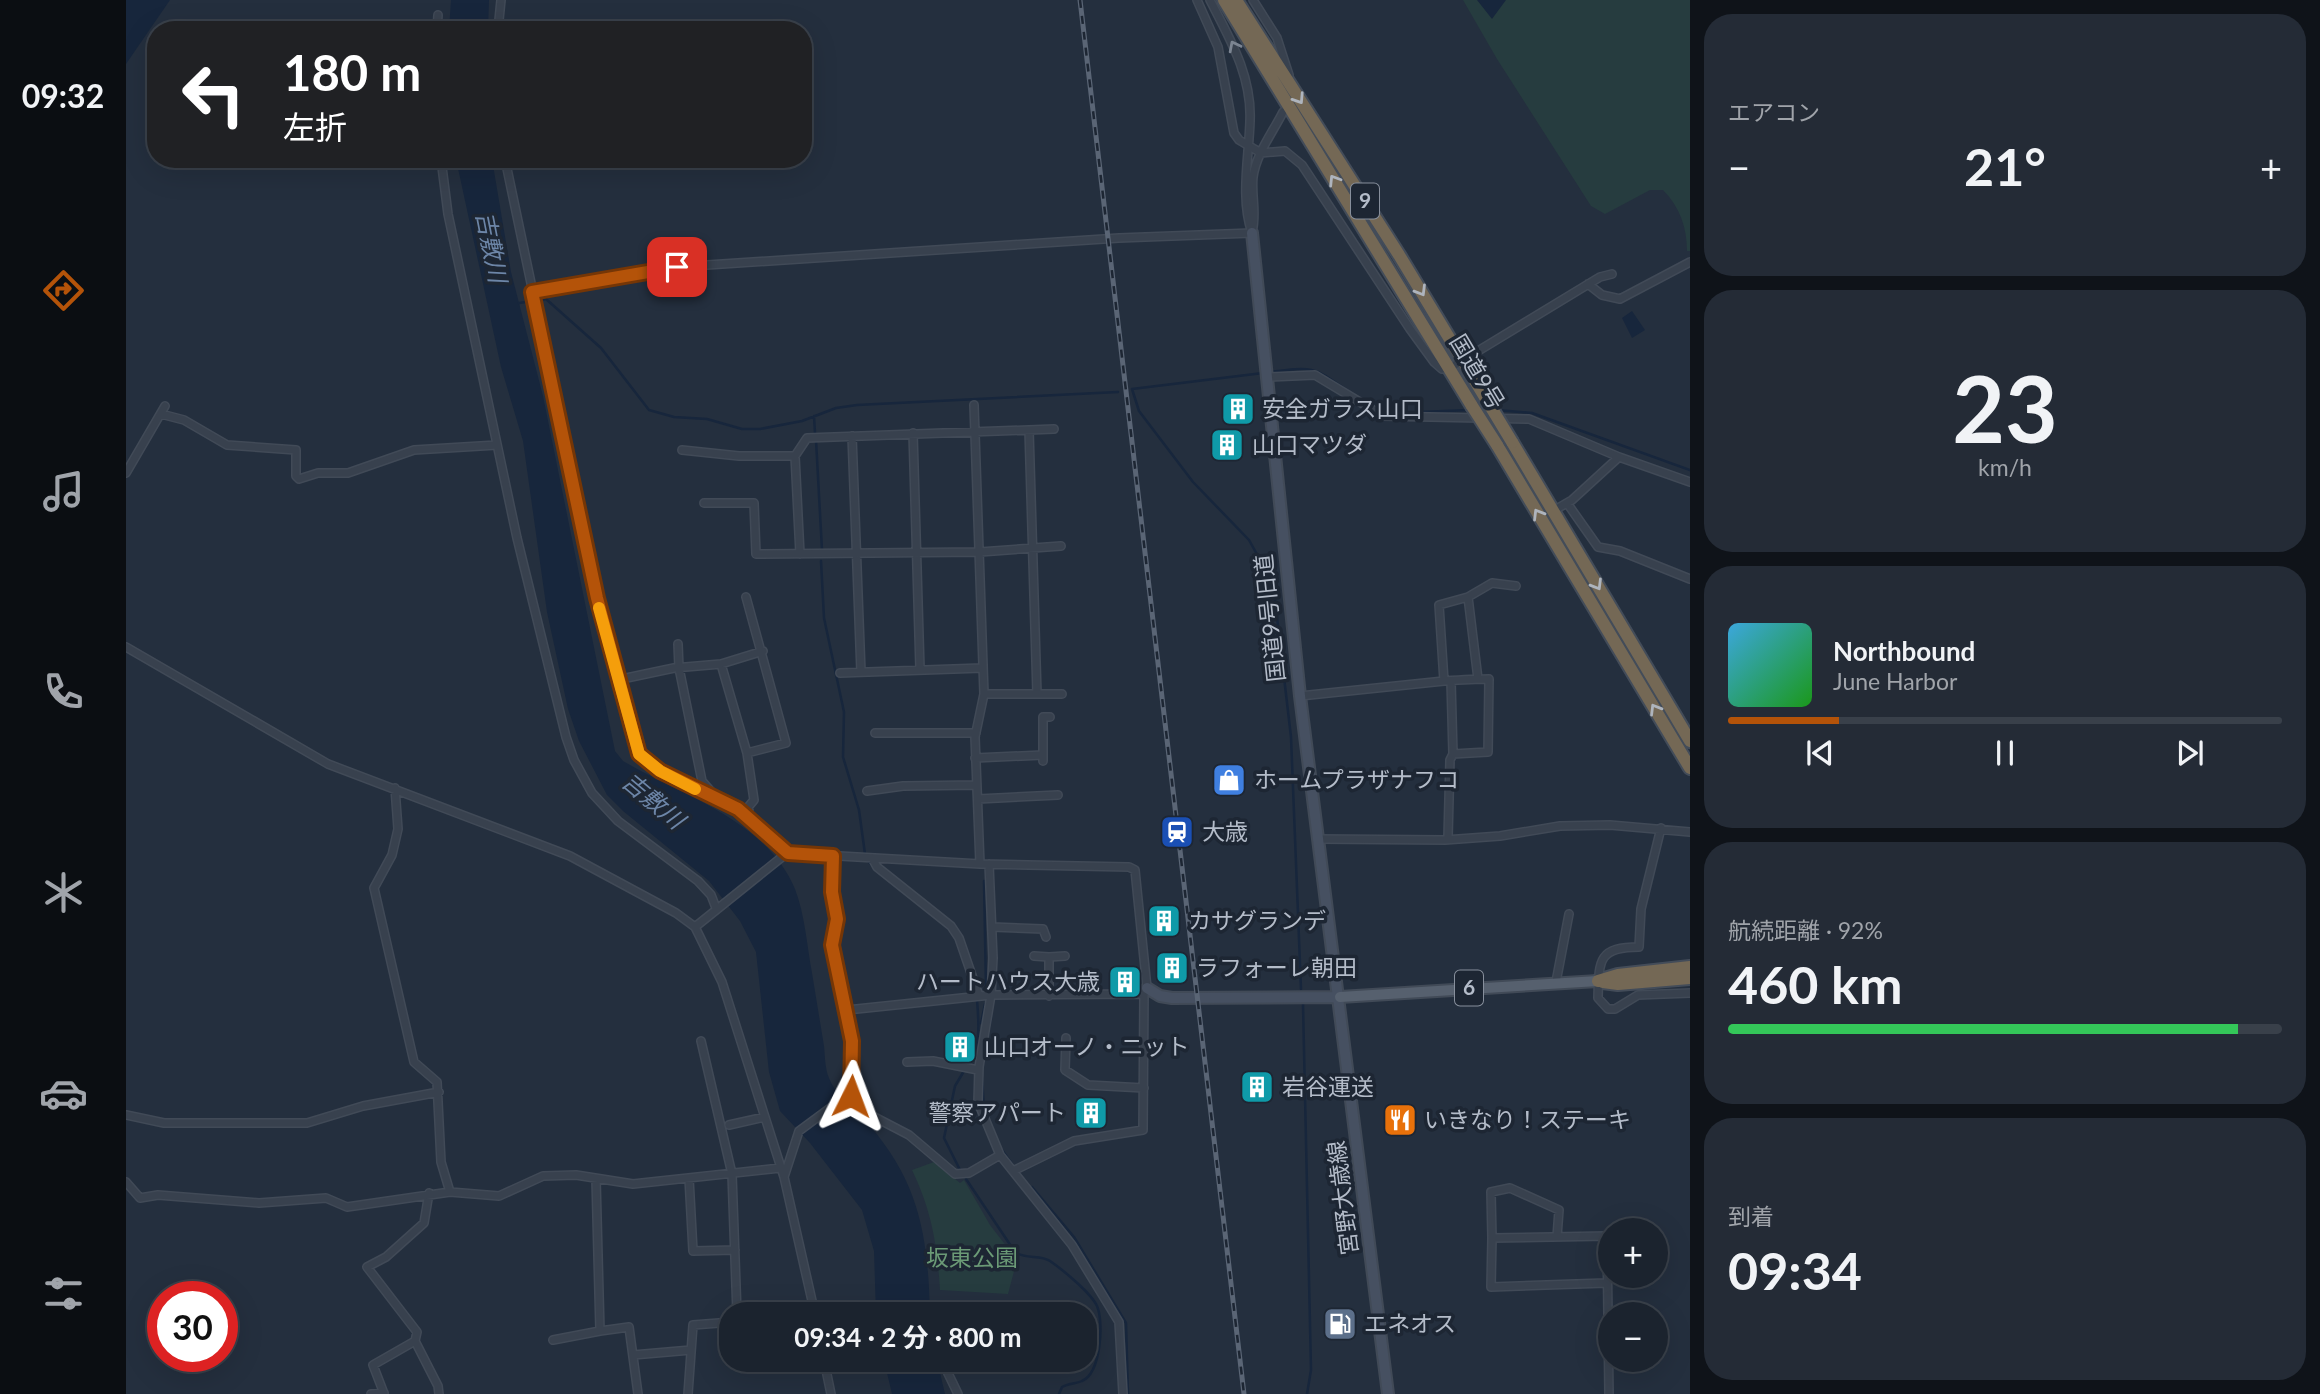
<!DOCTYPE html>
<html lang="ja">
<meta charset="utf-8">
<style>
body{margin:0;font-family:Lato,"Noto Sans JP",sans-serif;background:#242b36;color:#f1f3f6;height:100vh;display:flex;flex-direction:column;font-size:26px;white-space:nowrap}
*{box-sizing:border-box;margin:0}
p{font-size:23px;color:#a0a4aa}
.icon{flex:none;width:38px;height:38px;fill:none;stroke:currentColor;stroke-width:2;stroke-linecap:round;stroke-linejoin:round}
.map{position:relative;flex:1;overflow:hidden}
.sheet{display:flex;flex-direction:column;gap:14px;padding:14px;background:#0f1319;width:630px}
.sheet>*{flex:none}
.hud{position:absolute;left:21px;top:21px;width:665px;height:147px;border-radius:28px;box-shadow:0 7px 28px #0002,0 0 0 2px #39404a;background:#202124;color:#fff;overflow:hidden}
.controls{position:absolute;left:1472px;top:1218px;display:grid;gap:14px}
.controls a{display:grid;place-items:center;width:70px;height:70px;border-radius:50%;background:#1b232e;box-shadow:0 7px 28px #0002,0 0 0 2px #39404a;font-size:35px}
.speed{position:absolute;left:21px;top:1281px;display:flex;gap:14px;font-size:35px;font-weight:700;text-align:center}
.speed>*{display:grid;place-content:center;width:91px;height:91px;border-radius:50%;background:#1b232e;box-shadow:0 7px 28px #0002,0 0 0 2px #39404a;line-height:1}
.speed .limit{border:10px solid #d22;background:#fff;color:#111}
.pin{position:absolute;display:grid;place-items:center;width:60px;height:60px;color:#fff;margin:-30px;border-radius:14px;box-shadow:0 4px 10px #0006}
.me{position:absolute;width:77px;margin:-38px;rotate:3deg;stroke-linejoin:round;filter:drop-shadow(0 0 5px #0008)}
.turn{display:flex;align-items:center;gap:24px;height:147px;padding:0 21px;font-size:32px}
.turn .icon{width:91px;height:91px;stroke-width:2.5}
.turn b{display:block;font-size:49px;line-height:60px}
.big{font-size:52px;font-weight:700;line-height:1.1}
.sheet .card{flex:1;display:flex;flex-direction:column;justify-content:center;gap:10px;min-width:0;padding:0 24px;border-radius:28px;background:#242b36}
.sheet .dial{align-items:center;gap:0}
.dial b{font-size:91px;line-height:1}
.song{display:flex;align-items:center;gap:21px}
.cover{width:84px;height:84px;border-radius:10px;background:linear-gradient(135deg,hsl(200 70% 55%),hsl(120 70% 35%))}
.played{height:7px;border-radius:4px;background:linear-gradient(90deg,#b45309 20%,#39404a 20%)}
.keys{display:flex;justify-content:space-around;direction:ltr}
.heat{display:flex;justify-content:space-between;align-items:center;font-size:38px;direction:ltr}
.charge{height:10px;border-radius:5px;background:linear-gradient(90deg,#34c759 92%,#39404a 0)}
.trip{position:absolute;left:593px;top:1302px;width:378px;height:70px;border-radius:28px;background:#1b232e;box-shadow:0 7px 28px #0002,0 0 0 2px #39404a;font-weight:700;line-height:70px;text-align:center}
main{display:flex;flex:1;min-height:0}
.tabs{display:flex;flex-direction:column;width:126px;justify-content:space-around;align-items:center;background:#0b0e12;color:#a0a4aa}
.tabs .icon{width:49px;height:49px}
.tabs .on{color:#b45309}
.tabs b{font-size:32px;color:#f1f3f6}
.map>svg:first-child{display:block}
.green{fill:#263c3f}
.water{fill:#17263c}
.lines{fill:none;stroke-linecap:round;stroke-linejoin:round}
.stream{stroke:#17263c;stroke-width:2.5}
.street-casing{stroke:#414a57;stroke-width:10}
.secondary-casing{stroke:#414a57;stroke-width:14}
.primary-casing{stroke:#414a57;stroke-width:14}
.highway-casing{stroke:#434c59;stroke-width:16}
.street{stroke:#38414e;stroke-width:7}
.secondary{stroke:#465061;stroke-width:10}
.primary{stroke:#56606e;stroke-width:10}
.highway{stroke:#746855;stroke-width:12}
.rail-casing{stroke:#5a6575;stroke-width:5}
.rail{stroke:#1d2633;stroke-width:2.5;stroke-dasharray:8;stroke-linecap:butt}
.highway-bridge-casing{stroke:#434c59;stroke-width:16;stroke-linecap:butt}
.highway-bridge{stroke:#746855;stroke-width:12}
.oneway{stroke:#7c8592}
.oneway2{stroke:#aeb4bd}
.route-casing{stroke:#753606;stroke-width:18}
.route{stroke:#b45309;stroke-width:12}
.slow{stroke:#f59e0b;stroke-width:12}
.labels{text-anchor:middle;stroke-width:7;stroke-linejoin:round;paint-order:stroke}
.shield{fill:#1d2633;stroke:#878f9c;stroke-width:2}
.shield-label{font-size:21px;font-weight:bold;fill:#b4bcc9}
.street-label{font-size:23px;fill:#b4bcc9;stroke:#1d2633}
.poi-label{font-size:23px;fill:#b4bcc9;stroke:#1d2633;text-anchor:start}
.park-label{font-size:23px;fill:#6b9a76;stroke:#1d2633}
.water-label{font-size:24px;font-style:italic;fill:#6d86a8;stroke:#1d2633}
</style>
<main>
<nav class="tabs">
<b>09:32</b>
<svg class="icon on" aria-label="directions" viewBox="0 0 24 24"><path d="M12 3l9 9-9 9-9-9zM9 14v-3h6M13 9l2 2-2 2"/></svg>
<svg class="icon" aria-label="music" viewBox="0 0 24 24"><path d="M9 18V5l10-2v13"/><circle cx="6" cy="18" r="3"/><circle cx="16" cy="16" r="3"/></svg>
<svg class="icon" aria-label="phone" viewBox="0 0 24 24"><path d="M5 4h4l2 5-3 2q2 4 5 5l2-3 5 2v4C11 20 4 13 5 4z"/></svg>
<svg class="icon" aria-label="climate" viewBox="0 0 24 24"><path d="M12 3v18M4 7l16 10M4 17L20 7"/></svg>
<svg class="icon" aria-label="car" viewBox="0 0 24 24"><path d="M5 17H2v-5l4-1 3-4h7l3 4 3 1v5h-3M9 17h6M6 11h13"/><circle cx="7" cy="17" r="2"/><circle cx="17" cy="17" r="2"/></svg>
<svg class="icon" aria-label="filters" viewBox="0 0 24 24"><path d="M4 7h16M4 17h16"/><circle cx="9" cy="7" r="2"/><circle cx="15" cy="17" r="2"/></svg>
</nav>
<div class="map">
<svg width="1564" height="1394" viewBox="0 0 1564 1394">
<rect width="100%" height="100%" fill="#242f3e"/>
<path class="green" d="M1337,0H1564V251H1561C1561,228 1554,207 1537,190H1524L1479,214L1465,206L1371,59Z
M808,1162L834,1183L838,1180L864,1225L891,1260L882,1294L814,1290C811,1244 806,1212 786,1170Z"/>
<path class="water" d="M0,0H44L0,64Z
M325,0H363L362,30H323Z
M1351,0H1380L1366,19Z
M330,159H366L385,272L417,396L489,751L497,761C557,796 640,820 669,889C679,915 681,946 686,973C690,997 694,1022 698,1046C699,1056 699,1069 703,1078C711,1098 730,1111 744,1126C795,1185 802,1240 804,1314H750L748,1251L736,1210L684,1143L654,1111L643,1072L630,952L614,921L583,881L497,811L481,795L453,741L442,709L421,612L397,441L375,367Z
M1506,311L1519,330L1506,338L1496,318Z
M758,1360H811L819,1394H766Z"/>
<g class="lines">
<path class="stream" d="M393,303L420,299L475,348L523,410L548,417L581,419L616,429H634L676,421L710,408L731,405L992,392
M1143,372C1192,366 1187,367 1226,394
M1137,373L1006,389L1013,411L1067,482L1123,540L1147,583L1165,737L1175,989
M1371,410L1406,413L1564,470
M1270,413L1343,410
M688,416L689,433
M690,440L696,550
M695,561L698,618L718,712L717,757L733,810L739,854
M742,861L750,870
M858,881L860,989
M1177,1004L1185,1370L1181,1394
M855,1023L859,1004
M857,1063L865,1018
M842,1065C855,1045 853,1023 851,1000
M856,1077L858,1109
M876,1150L886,1164
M834,1170L818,1138L829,1086L838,1071
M840,1179L889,1252C900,1260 914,1254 924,1261C937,1270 965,1293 971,1306C978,1322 975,1373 956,1381C950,1384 942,1383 936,1387L933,1394
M906,1187L948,1237L1000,1323L1002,1394"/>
<defs>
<path id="street" d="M1071,0L1092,47L1108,133L1113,140L1135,153L1159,151L1176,165L1284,329L1308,362L1316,369L1324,368L1474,277L1486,274
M1084,0C1104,39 1126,76 1124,121C1123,157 1114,198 1126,233
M1127,0L1151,38L1163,75
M311,30L312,15
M372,30L375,0
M315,159L322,214L391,538L440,737L448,760L466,793L492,821L572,881L585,895L590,908
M379,159L471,598L506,738L513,754L523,763L612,809L661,853
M1126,232C1131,213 1125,196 1127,177C1130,154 1147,132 1157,112
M1462,284L1476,295L1494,299L1564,262
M406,292L551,267L993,238L1126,233
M1142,377L1189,375L1257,416L1403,419L1493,457L1564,482
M848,405L858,694L849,737L854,864
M35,414L58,420L101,445L170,450V476L173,479L192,473H222L288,450L371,445
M903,430L911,694
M787,433L794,669
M726,436L735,672
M556,450L613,456H669L681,438L928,429
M669,456L674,554
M0,473L39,406
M578,503H628L630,554L854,552L935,546
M1441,503L1472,547L1494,551L1564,579
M1427,511L1446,500L1493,457
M620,597L660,743L621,753
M1342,597L1352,679
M552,644L553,668L576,781L589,796
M0,647L202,764L444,856L550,913L569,927L596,982L658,1177L689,1314
M595,664L637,651
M714,673L856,668
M491,680L548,668L595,664L621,753L628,800L623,806L622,818
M1318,681C1333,680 1348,679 1363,679L1362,752L1327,754L1325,681
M858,694H936
M1174,696L1318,681L1313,605L1342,597L1366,583L1390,586
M749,733H850
M917,755V717H924
M849,758L917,755V761
M269,788L272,829L266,855L248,888L288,1062L311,1082L315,1162L324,1192
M741,791L777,786L851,785
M852,799L932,795
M1535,828L1515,909L1513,947C1472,947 1473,960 1472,998L1482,1009H1489L1512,995L1564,993
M1322,838L1324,760L1327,754
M1192,839L1319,840L1374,836L1434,826L1484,825L1564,832
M746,858L751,867L825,926L833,938L853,996
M863,864L867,958L865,995L853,1067L852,1102L874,1155L946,1245L993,1322L997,1394
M569,927L661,853L854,864L1003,867L1009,870L1021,988L1018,994L1017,1130L948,1141L887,1171
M866,927L917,929L920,937
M908,956L923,957
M1430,982L1443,914
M923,996V957L939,956
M721,1010L865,995L1018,994
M940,1038L939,1070L962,1085L1018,1088
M575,1041L606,1174L611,1314
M781,1062L807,1061L852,1070
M723,1091L733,1109L783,1135L829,1174L843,1173L874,1155
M0,1115L38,1123H181L237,1106L313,1092
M603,1125L639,1117
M658,1177L673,1131L719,1097C746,1064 710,985 707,947C706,939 711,930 711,921C711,898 705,880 707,856
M563,1178L567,1251L609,1250
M470,1179L474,1331L503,1327L512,1394
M0,1182L14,1198L32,1195L133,1203L200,1198L221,1207L324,1192L373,1196L417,1176L450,1175L507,1184L654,1168
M1366,1238L1365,1192L1384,1188L1433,1210L1431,1237
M1480,1283L1365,1287L1366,1238L1481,1236L1483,1394
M427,1340L474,1331
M289,1341L291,1332L241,1267L260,1257L298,1223L303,1193
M507,1355L565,1350
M698,1360L705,1394
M818,1365L832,1394
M257,1391L247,1365L289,1341L312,1386L313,1394
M245,1394L258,1393
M562,1394L567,1325L606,1322"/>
<path id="secondary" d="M1126,233L1174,696L1262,1394
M1021,988L1034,996L1046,998L1214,997"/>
<path id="primary" d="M1214,997L1472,981"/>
<path id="highway" d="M1098,0L1346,406
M1110,0L1273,255L1363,404
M1386,442L1564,741
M1371,445L1564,768
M1472,981L1492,975L1564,967
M1477,982L1492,984L1564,978"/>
</defs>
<use href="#street" class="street-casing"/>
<use href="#secondary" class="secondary-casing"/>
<use href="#primary" class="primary-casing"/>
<use href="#highway" class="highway-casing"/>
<use href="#street" class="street"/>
<use href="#secondary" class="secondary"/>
<use href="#primary" class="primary"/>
<use href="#highway" class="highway"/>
<defs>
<path id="rail" d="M954,0L1118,1394"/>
</defs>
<use href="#rail" class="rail-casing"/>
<use href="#rail" class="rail"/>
<defs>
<path id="highway-bridge" d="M1363,404L1386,442
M1346,406L1371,445"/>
</defs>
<use href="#highway-bridge" class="highway-bridge-casing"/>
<use href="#highway-bridge" class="highway-bridge"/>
</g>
<defs><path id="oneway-chevron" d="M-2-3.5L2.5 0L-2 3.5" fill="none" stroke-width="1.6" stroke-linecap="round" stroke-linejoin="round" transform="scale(1.75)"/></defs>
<use class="oneway" href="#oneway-chevron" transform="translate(1108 46) rotate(-117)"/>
<g class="oneway2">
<use href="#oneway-chevron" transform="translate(1173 99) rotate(57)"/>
<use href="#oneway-chevron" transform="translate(1208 180) rotate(-122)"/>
<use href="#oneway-chevron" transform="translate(1295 291) rotate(59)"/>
<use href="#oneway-chevron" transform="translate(1412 514) rotate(-121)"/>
<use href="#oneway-chevron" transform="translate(1471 585) rotate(59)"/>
<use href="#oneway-chevron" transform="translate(1529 709) rotate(-121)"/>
</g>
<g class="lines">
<defs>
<path id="route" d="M551,267L406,292L471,598L513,754L534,771L612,809L662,853L707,856L706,892L711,919L706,945L726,1041L725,1096"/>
</defs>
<use href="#route" class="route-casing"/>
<use href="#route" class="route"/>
<path class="slow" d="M473,608L513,754L534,771L569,789"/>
</g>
<defs>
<symbol id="building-square" viewBox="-11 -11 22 22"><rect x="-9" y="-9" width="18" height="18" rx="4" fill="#0f9aa8" stroke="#1d2633"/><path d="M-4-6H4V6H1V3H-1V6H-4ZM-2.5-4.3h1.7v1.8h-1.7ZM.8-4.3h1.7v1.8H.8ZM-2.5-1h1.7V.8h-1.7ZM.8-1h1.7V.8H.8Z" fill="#fff"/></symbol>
<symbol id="shop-square" viewBox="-11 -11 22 22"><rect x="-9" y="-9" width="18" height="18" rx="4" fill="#3f7fe0" stroke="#1d2633"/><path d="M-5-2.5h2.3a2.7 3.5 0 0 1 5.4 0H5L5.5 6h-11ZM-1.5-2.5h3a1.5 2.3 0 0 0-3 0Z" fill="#fff"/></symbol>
<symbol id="station-square" viewBox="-11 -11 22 22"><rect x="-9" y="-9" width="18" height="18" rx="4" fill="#1a4fb4" stroke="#1d2633"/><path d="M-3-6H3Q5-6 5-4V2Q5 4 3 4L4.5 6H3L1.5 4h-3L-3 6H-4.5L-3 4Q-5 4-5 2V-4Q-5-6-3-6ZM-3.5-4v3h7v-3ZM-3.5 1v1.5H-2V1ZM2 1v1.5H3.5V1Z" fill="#fff"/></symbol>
<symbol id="restaurant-square" viewBox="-11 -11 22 22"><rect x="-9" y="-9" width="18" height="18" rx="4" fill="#e8710a" stroke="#1d2633"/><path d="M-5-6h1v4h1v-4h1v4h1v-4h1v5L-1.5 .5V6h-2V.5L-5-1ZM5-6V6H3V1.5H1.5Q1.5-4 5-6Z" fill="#fff"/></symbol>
<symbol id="fuel-square" viewBox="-11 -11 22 22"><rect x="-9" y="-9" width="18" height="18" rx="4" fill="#5c6f8a" stroke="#1d2633"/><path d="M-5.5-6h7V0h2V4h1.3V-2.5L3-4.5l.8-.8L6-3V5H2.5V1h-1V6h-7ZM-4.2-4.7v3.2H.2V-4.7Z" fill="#fff"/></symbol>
</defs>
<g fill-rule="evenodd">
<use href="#building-square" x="1093" y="390" width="38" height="38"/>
<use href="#building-square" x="1082" y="426" width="38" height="38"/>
<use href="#shop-square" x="1084" y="761" width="38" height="38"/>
<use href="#station-square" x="1032" y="813" width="38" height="38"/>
<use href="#building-square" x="1019" y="902" width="38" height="38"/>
<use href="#building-square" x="1027" y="949" width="38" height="38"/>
<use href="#building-square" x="980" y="963" width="38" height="38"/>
<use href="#building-square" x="815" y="1028" width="38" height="38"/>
<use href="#building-square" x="1112" y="1068" width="38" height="38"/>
<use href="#building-square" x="946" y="1094" width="38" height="38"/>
<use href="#restaurant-square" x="1255" y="1101" width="38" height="38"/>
<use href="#fuel-square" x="1195" y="1305" width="38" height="38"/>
</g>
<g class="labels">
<g class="shield">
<rect x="1225" y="183.5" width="28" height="35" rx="5"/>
<rect x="1329" y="970.5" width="28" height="35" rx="5"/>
</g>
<g class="shield-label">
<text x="1239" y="208">9</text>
<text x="1343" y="995">6</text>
</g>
<g class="street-label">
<text transform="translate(1351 372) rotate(59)" y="8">国道9号</text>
<text transform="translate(1144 618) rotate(-96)" y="8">国道9号旧道</text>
<text transform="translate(1217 1198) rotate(-97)" y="8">宮野大歳線</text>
</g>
<g class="poi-label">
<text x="1136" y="417">安全ガラス山口</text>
<text x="1126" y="453">山口マツダ</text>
<text x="1128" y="788">ホームプラザナフコ</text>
<text x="1076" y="840">大歳</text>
<text x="1062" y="929">カサグランデ</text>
<text x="1070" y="976">ラフォーレ朝田</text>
<text x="974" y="990" text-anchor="end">ハートハウス大歳</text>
<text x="858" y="1055">山口オーノ・ニット</text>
<text x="1156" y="1095">岩谷運送</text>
<text x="940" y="1121" text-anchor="end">警察アパート</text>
<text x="1298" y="1128">いきなり！ステーキ</text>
<text x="1238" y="1332">エネオス</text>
</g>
<g class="park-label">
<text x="846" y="1266">坂東公園</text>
</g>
<g class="water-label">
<text transform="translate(365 247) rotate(79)" y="8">吉敷川</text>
<text transform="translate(527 801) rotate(40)" y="8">吉敷川</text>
</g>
</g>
</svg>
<div class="controls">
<a>+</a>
<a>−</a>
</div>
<div class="speed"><div class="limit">30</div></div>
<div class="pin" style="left:551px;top:267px;background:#d93025"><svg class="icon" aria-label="arrive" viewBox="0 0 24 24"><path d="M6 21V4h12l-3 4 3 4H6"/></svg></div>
<svg class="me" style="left:725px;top:1096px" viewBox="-20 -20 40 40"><path d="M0-17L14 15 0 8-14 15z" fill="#b45309" stroke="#fff" stroke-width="4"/></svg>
<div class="trip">09:34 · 2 分 · 800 m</div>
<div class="hud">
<div class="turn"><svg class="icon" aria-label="left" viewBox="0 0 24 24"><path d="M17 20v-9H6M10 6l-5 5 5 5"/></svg><div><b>180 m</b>左折</div></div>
</div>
</div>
<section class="sheet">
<div class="card"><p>エアコン</p>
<div class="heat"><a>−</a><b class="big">21°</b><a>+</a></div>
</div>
<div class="card dial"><b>23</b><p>km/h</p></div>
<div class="card">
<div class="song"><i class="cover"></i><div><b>Northbound</b><p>June Harbor</p></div></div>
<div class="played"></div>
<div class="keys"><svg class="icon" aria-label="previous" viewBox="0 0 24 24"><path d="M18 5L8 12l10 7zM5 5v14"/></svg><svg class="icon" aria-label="pause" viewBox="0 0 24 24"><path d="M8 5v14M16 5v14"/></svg><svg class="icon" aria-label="next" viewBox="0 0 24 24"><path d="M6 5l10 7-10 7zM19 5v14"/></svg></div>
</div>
<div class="card"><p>航続距離 · 92%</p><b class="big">460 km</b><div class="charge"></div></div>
<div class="card"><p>到着</p><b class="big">09:34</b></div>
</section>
</main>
